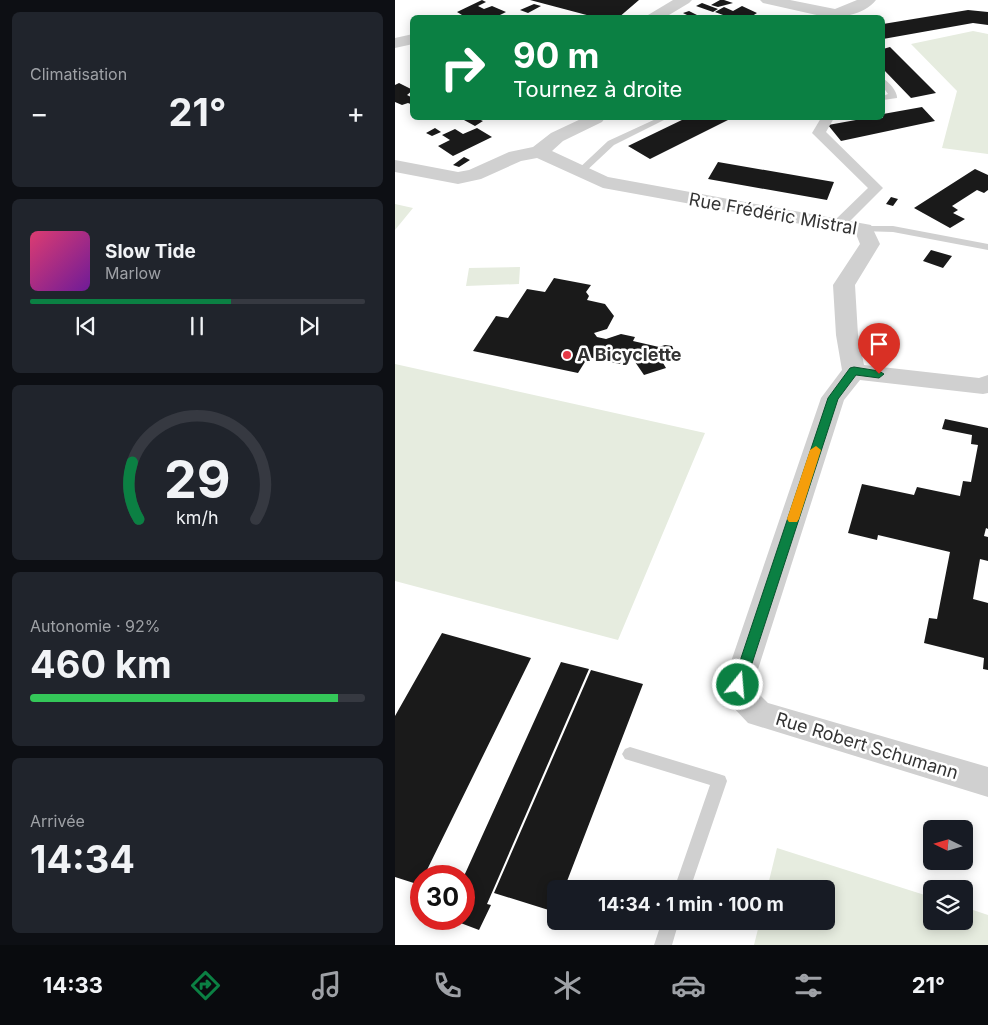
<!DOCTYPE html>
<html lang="fr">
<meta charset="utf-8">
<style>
body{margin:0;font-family:Inter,sans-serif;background:#20242c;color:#f1f3f6;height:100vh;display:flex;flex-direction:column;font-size:19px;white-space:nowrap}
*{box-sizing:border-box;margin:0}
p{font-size:16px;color:#9ea1a6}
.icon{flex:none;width:28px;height:28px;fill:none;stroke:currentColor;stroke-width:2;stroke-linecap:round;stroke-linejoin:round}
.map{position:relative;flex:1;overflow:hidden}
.drawer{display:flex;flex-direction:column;gap:12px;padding:12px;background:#0d0f14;width:395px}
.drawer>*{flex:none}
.top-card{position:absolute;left:15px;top:15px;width:475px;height:105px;border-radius:8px;box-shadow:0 2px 12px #0003;background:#0b8043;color:#fff;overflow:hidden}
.needle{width:32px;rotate:275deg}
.controls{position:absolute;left:528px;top:820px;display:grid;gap:10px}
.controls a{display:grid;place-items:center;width:50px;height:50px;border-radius:8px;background:#171b24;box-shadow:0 2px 12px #0003;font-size:25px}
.speed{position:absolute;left:15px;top:865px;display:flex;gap:10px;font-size:25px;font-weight:700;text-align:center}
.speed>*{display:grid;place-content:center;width:65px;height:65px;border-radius:50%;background:#171b24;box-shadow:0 2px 12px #0003;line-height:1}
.speed .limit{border:8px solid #d22;background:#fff;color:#111}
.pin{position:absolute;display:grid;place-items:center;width:42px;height:42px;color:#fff;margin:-51px -21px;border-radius:50% 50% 50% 0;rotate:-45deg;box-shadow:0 0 5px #0007}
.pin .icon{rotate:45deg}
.me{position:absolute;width:55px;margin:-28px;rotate:17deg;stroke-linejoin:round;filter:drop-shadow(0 0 4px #0008)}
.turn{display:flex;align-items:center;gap:18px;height:105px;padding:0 20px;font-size:22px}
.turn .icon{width:65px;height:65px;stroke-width:2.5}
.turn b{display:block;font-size:35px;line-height:42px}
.big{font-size:38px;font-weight:700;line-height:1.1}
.drawer .tile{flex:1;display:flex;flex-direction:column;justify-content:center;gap:8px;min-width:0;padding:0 18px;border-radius:8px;background:#20242c}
.drawer .dial{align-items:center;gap:0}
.dial svg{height:130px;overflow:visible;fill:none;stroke:#363941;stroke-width:7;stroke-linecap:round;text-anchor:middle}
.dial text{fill:#f1f3f6;stroke:none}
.song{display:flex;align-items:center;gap:15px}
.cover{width:60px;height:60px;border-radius:8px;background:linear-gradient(135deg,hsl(340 70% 55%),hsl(280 70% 35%))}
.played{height:5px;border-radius:2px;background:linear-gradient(90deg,#0b8043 60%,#363941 60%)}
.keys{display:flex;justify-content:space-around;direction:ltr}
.heat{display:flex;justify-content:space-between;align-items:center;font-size:28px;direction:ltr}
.charge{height:8px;border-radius:4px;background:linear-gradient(90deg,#34c759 92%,#363941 0)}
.trip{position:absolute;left:152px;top:880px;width:288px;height:50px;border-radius:8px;background:#171b24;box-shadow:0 2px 12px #0003;font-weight:700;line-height:50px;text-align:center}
.menu{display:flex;height:80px;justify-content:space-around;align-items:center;background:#090b0e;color:#9ea1a6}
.menu .icon{width:35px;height:35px}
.menu .current{color:#0b8043}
.menu b{font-size:22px;color:#f1f3f6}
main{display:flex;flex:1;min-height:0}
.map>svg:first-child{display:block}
.green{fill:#e6ecdf}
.building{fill:#1a1a1a}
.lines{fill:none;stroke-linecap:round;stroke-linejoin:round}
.service{fill:#d0d0d0;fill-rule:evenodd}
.pedestrian{fill:#d0d0d0;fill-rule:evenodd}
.minor{fill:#d0d0d0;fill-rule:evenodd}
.route{fill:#0b8043;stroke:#07532c}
.slow{fill:#f59e0b}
.poi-dot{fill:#e63946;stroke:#fff;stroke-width:2}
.labels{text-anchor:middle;stroke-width:5;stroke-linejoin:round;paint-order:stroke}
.street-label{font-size:18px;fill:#333;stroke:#fff}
.poi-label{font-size:18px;font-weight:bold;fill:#333;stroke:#fff;text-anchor:start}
</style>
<main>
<section class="drawer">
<div class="tile"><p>Climatisation</p>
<div class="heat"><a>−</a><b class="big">21°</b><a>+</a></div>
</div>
<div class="tile">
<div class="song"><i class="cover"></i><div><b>Slow Tide</b><p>Marlow</p></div></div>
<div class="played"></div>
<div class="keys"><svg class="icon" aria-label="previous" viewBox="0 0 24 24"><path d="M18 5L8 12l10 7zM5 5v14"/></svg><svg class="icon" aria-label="pause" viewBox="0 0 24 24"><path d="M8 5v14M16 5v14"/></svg><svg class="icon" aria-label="next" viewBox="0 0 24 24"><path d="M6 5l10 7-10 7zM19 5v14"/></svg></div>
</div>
<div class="tile dial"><svg viewBox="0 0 100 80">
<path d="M14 69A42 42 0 1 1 86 69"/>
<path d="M14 69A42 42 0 0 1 10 34" stroke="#0b8043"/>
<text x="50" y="56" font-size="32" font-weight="700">29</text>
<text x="50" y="72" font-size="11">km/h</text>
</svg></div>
<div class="tile"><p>Autonomie · 92%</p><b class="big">460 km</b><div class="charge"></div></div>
<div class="tile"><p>Arrivée</p><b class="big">14:34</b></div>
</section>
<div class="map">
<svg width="593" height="945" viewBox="0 0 593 945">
<rect width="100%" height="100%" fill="#fff"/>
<path class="green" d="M578,31L593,34V154L547,148L562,91L516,44Z
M0,204L18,208L0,230Z
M125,267L124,284L71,286L74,268Z
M0,364L310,433L223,640L0,581Z
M382,848L536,897V921H569V907L593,915V945H359L365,921H431V889H372Z"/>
<path class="building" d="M87,0L91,2L83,6L89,9L97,6L111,12L103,16L105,18H72L62,12Z
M135,0H244L223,18H203Z
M325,0H329L338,3L323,7L316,5Z
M307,3L323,9L318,12L301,6Z
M139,4L146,6L133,13L125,10Z
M347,6L362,13L354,18H324L328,15L320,12L329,7L338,11Z
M573,10L593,12V25L578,23L488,39V24Z
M294,11L308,18H298L288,13Z
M495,47L541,93L516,98L488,69V49Z
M4,83L18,90L12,95L18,98V105L13,103L7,105L0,102V85Z
M527,107L540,121L446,141L433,125L472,118H488V114Z
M73,118H81L88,121L80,126L69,120Z
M291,118H337L255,159L233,146Z
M40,128L46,132L37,136L31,133Z
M82,128L97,137L58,156L43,146L55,140L47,135L60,129L68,134Z
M69,157L75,160L64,167L58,165Z
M323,162L439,182L432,200L313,179Z
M580,169L593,175V190L589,193L582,190L557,206L563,210L558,213L570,219L555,228L519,208Z
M496,197L503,199L498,206L491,204Z
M536,250L557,256L548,268L528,261Z
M159,278L196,285L191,292L194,296L192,300L210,304L219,316L212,329L199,333L202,337L211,339L226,334L240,337L238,341L264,347L270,345L277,346L280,353L265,358L271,368L249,375L238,359L229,357L225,364L193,357L183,373L78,351L101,316L113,318L132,289L150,292Z
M550,419L593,428V529L591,528L589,536L593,537V561L585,559L578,599L593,603V670L588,669L589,658L529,643L534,618L542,619L555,552L483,535L482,540L453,533L467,484L519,495L522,487L565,496L568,481L576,482L583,445L576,444L577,435L547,429Z
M47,633L136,658L29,876H26L25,885L0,877V716Z
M166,662L194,669L92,904L96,905L84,930L55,919H69V876Z
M196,670L248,684L169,889H161L160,912L99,893Z"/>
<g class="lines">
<path class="service" d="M488,79C494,81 503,93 502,98L488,100V96L493,94L488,87Z
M263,118H273L219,145L188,174L185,175L180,172L213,141Z
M469,226H498L593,244V250L498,232L465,231L464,229Z
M235,747L324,774L330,776L332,781L295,889H279L315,785L230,759L227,754L230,749Z
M267,921H284L277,945H259Z"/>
<path class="pedestrian" d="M426,118H439L431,132L488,188L448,228H438L436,225L438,222L473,188L417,133Z"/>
<path class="minor" d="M278,0H297L294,3L269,18H248Z
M365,0H395L440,9L462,0H481C469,16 442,18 424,18L426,16L368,3Z
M18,34V44L0,48V38Z
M188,118H210L207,122L168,141L157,151L213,177L476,225L485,244L460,285L463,335L469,365L584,378L593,375V393L588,394L465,380L449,400L358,685L360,690L373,703L593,767V797L353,723L338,707L328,685L426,398L447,370L441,335L438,285L465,244L461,234L208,188L142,158L126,161L86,179L63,184L0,172V160L63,172L74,170L114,152L138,147L156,133Z"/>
</g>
<path class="route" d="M459,367L484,371L489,374L484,378L461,375L443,399L350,685L348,689L343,691L339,689L337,685L433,398L455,368Z"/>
<path class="slow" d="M421,446L426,450L404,519L402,522H394L392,519L415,450Z"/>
<circle class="poi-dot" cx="172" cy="355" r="5"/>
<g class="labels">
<g class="street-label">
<text transform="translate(378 214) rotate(10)" y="6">Rue Frédéric Mistral</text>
<text transform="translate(472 746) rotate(17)" y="6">Rue Robert Schumann</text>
</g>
<g class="poi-label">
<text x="182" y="361">A Bicyclette</text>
</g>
</g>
</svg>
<div class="controls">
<a><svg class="needle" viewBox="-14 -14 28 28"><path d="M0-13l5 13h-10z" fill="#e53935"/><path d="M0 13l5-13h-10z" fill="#9ea1a6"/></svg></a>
<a><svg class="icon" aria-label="layers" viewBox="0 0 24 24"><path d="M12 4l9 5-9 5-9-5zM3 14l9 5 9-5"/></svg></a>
</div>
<div class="speed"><div class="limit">30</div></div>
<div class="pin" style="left:484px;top:374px;background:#d93025"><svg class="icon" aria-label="arrive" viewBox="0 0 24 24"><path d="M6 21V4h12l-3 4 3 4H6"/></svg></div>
<svg class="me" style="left:343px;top:685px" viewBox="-20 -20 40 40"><circle r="17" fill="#0b8043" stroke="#fff" stroke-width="3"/><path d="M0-11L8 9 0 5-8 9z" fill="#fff"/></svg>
<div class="trip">14:34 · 1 min · 100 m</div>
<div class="top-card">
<div class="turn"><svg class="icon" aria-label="right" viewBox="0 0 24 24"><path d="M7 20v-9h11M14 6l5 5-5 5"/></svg><div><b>90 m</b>Tournez à droite</div></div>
</div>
</div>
</main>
<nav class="menu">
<b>14:33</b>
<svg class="icon current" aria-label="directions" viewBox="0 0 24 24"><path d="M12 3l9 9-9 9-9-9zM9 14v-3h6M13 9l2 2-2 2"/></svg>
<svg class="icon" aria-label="music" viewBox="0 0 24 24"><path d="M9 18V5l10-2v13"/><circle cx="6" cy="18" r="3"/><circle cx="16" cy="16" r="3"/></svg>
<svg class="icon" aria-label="phone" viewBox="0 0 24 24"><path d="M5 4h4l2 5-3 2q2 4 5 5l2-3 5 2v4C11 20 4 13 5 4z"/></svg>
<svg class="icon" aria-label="climate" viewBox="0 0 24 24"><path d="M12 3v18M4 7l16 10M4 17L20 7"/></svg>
<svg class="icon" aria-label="car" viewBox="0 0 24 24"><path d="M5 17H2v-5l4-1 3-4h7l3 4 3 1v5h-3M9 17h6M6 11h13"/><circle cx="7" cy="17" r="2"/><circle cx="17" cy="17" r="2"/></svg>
<svg class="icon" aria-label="filters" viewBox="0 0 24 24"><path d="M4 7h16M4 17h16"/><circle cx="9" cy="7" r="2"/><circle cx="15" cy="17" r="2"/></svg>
<b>21°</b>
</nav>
